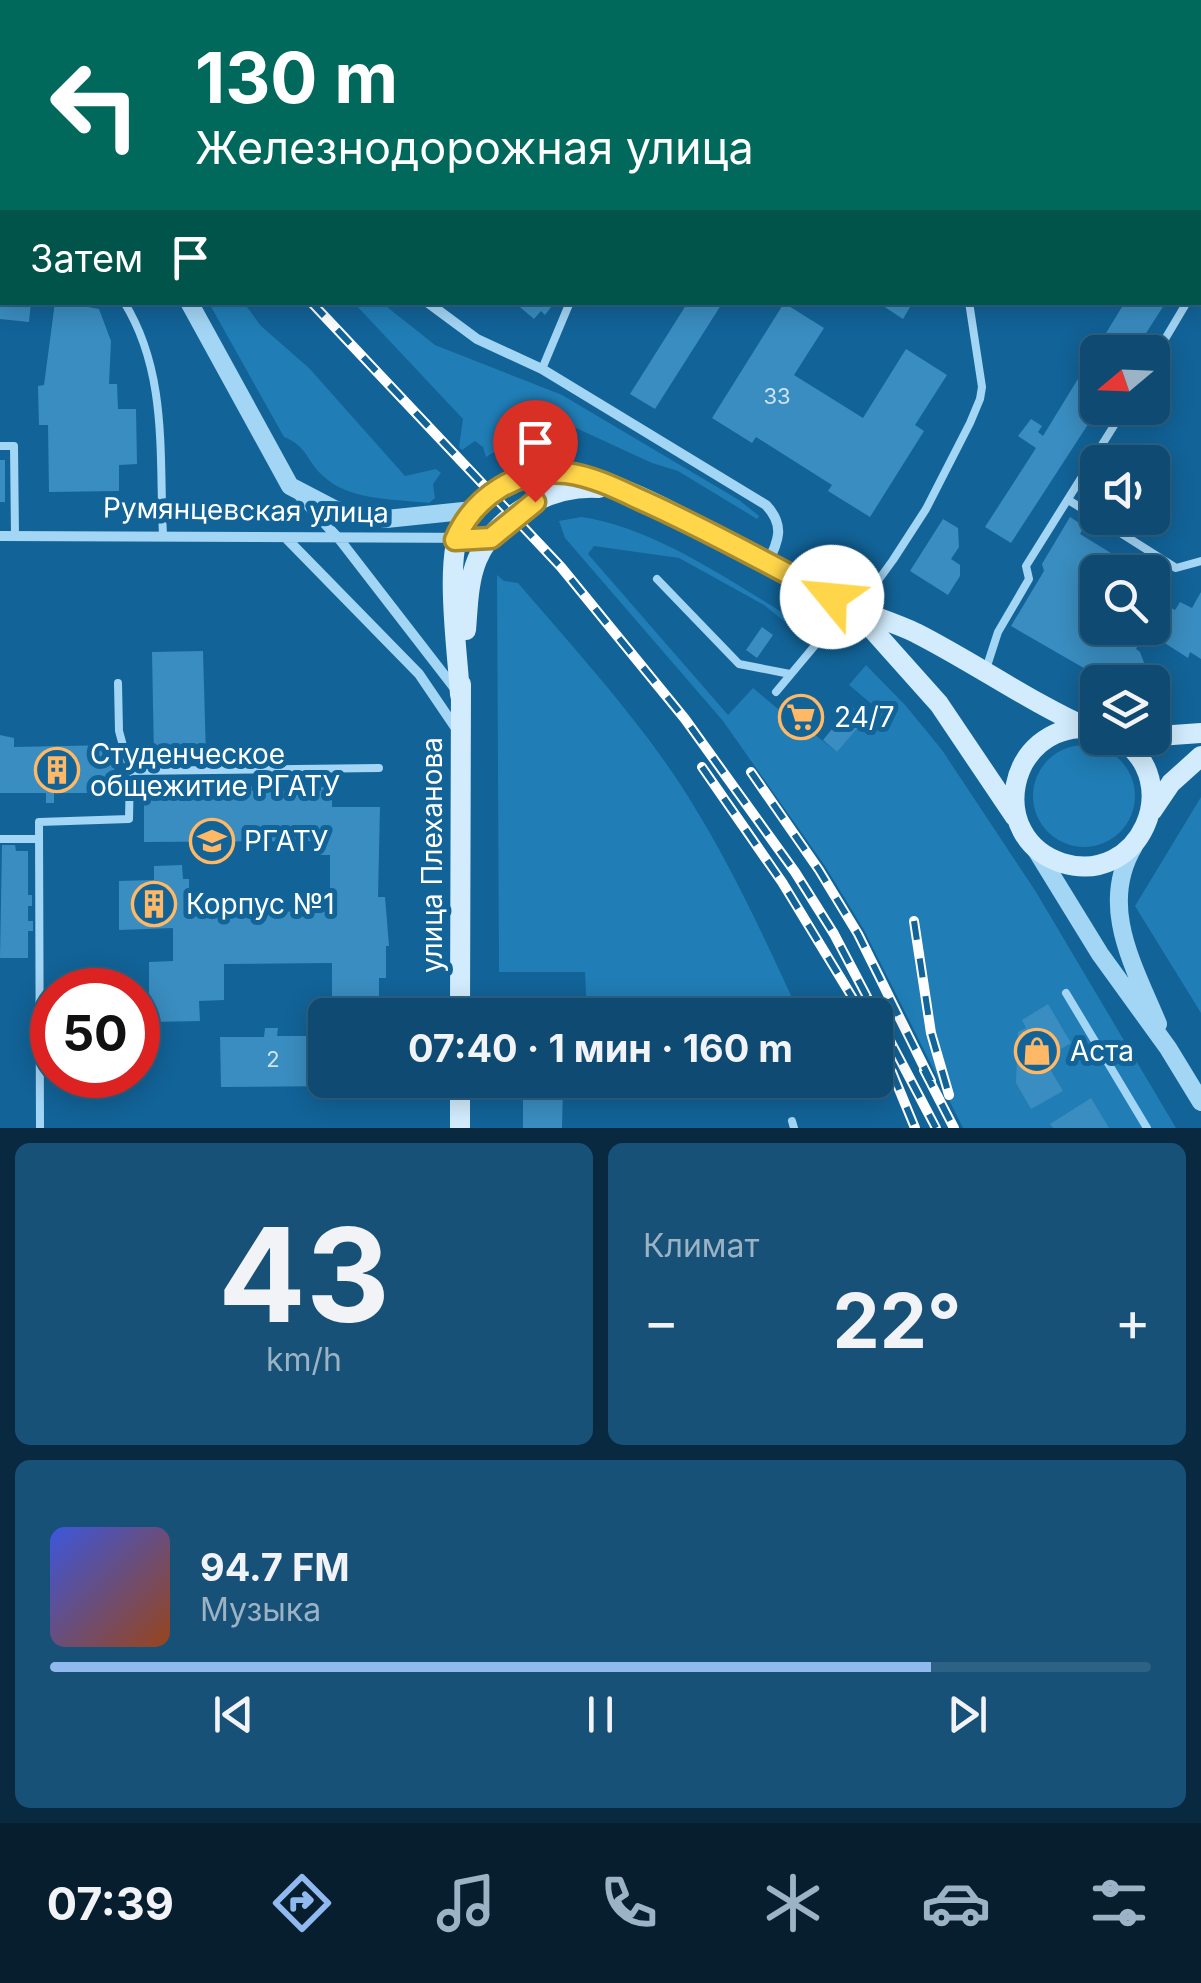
<!DOCTYPE html>
<html lang="ru">
<meta charset="utf-8">
<style>
body{margin:0;font-family:Inter,sans-serif;background:#175177;color:#f1f3f6;height:100vh;display:flex;flex-direction:column;font-size:38px;white-space:nowrap}
*{box-sizing:border-box;margin:0}
p{font-size:32px;color:#9bb3c4}
.icon{flex:none;width:55px;height:55px;fill:none;stroke:currentColor;stroke-width:2;stroke-linecap:round;stroke-linejoin:round}
.map{position:relative;height:1128px;overflow:hidden}
.sheet{display:flex;flex-direction:column;gap:15px;padding:15px;background:#08293f;flex:1}
.sheet>*{flex:none}
.banner{position:absolute;left:0px;top:0px;width:1202px;height:305px;box-shadow:0 5px 25px #0003,0 0 0 2px #2e6284;background:#00695c;color:#fff;overflow:hidden}
.needle{width:65px;rotate:251deg}
.controls{position:absolute;left:1080px;top:335px;display:grid;gap:20px}
.controls a{display:grid;place-items:center;width:90px;height:90px;border-radius:15px;background:#0e4a72;box-shadow:0 5px 25px #0003,0 0 0 2px #2e6284;font-size:50px}
.speed{position:absolute;left:30px;top:968px;display:flex;gap:20px;font-size:50px;font-weight:700;text-align:center}
.speed>*{display:grid;place-content:center;width:130px;height:130px;border-radius:50%;background:#0e4a72;box-shadow:0 5px 25px #0003,0 0 0 2px #2e6284;line-height:1}
.speed .limit{border:15px solid #d22;background:#fff;color:#111}
.pin{position:absolute;display:grid;place-items:center;width:85px;height:85px;color:#fff;margin:-102px -42px;border-radius:50% 50% 50% 0;rotate:-45deg;box-shadow:0 0 10px #0007}
.pin .icon{rotate:45deg}
.me{position:absolute;width:110px;margin:-55px;rotate:298deg;stroke-linejoin:round;filter:drop-shadow(0 0 8px #0008)}
.turn{display:flex;align-items:center;gap:35px;height:210px;padding:0 30px;font-size:45px}
.turn .icon{width:130px;height:130px;stroke-width:2.5}
.turn b{display:block;font-size:70px;line-height:85px}
.then{display:flex;align-items:center;height:95px;padding:0 30px;background:#0003;gap:20px;font-size:38px}
.big{font-size:75px;font-weight:700;line-height:1.1}
.sheet .widget{flex:1;display:flex;flex-direction:column;justify-content:center;gap:15px;min-width:0;padding:0 35px;border-radius:15px;background:#175177}
.sheet .dial{align-items:center;gap:0}
.dial b{font-size:130px;line-height:1}
.song{display:flex;align-items:center;gap:30px}
.cover{width:120px;height:120px;border-radius:15px;background:linear-gradient(135deg,hsl(230 70% 55%),hsl(20 70% 35%))}
.played{height:10px;border-radius:5px;background:linear-gradient(90deg,#90b9f0 80%,#2e6284 80%)}
.keys{display:flex;justify-content:space-around;direction:ltr}
.heat{display:flex;justify-content:space-between;align-items:center;font-size:55px;direction:ltr}
.sheet .tiles{flex:1;display:grid;gap:15px;grid-template-columns:1fr 1fr}
.widget:last-child{grid-column:span 2}
.trip{position:absolute;left:308px;top:998px;width:585px;height:100px;border-radius:15px;background:#0e4a72;box-shadow:0 5px 25px #0003,0 0 0 2px #2e6284;font-weight:700;line-height:100px;text-align:center}
.tab-bar{display:flex;height:160px;justify-content:space-around;align-items:center;background:#061e2e;color:#9bb3c4}
.tab-bar .icon{width:70px;height:70px}
.tab-bar .selected{color:#90b9f0}
.tab-bar b{font-size:45px;color:#f1f3f6}
.map>svg:first-child{display:block}
.green{fill:#207db5}
.building{fill:#3a8dc0}
.lines{fill:none;stroke-linecap:round;stroke-linejoin:round}
.service{stroke:#a3d5f4;stroke-width:8}
.minor{stroke:#a3d5f4;stroke-width:10}
.tertiary{stroke:#a3d5f4;stroke-width:18}
.secondary{stroke:#d2ecfd;stroke-width:20}
.rail-casing{stroke:#fff;stroke-width:10}
.rail{stroke:#126398;stroke-width:6;stroke-dasharray:19;stroke-linecap:butt}
.route-casing{stroke:#a68a30;stroke-width:25}
.route{stroke:#ffd54a;stroke-width:18}
.labels{text-anchor:middle;stroke-width:10;stroke-linejoin:round;paint-order:stroke}
.number-label{font-size:22px;fill:#cee2ef}
.street-label{font-size:28px;fill:#fff;stroke:#126398}
.poi-label{font-size:28px;fill:#fff;stroke:#126398;text-anchor:start}
</style>
<div class="map">
<svg width="1201" height="1128" viewBox="0 0 1201 1128">
<rect width="100%" height="100%" fill="#126398"/>
<path class="green" d="M209,303H244L261,326L309,368L405,476L436,469L441,473L433,484L435,498L429,503C395,499 348,501 322,475C306,460 307,446 284,437Z
M354,303H382L435,345L562,395L739,500L759,516L757,519L678,471L652,463L563,422L540,425L486,457L483,447L475,441L462,450L459,447L463,419Z
M581,517C650,526 728,579 788,616L784,621L764,605L679,558L594,546L588,554L728,715L753,688L784,714L781,719L802,737L809,730L837,752L874,706L849,685L866,665L906,706L942,750L1036,892L1176,1128H963L864,930L825,866L723,721L565,538L559,521Z
M497,575L504,581L518,583C577,652 641,721 689,798C732,867 766,941 800,1015H587L585,972H499Z
M1033 796a51 51 0 1 1 102 0a51 51 0 1 1-102 0Z
M1201,797V1013L1135,906Z"/>
<path class="building" d="M0,302H31L29,322L0,319Z
M55,302H78L77,305L99,309L111,341L109,384H117L118,409H136L137,464L119,465V491L49,492L48,425H39L38,386L44,385Z
M514,302H555L545,315L541,311L534,319Z
M688,302H723L655,409L630,394Z
M877,302H913L903,319Z
M1125,302H1166L1134,352H1098V409L1011,543L985,527L1036,448L1018,436L1031,419L1042,426L1038,432L1043,436Z
M784,303L824,328L794,375L863,418L906,349L947,375L915,425L924,431L870,517L828,491L832,485L756,437L752,443L712,418Z
M0,460H5V502H0Z
M1070,517L1084,526L1080,534L1119,558L1110,572H1098V628H1152V600L1156,599L1175,610L1180,602L1192,608L1201,592V659L1190,652L1188,658L1157,638L1147,644L1141,641L1136,649L1140,652L1150,679L1147,682H1108L1011,626L1044,571L1042,564Z
M943,519L958,528L959,547L951,559L960,565V576L948,595L910,571Z
M762,627L773,635L757,658L746,650Z
M203,651L206,757L154,758L152,652Z
M798,697L821,716L803,737L781,719Z
M851,706L866,718L837,752L823,740Z
M0,735L14,738V747L114,745L115,793H54V803H46V793H0Z
M245,786H252V791H321V787H328V790H332V807H380L378,897H385L389,946H386V978H379V1015H332V963L224,964V1000L199,1001L200,1021L149,1022V962L173,961V928L119,930V881L154,880V866L182,865L183,879H189V913L330,911V855H320V841L144,842V792L245,791Z
M2,845H15L16,851H28V895H32V906H28V921H33V931H28V958H0Z
M1048,1004L1071,1043L1044,1059L1063,1091L1031,1109L1016,1083L1018,1032L1026,1028L1022,1020Z
M320,1023H325V1080H334V1086L221,1087L220,1037H264L265,1028H278L277,1036H320Z
M502,1080H555V1085H563L562,1128H523V1098H502Z
M1091,1098L1109,1128H1053L1050,1124Z"/>
<g class="lines">
<path class="service" d="M282,0L283,2
M371,0L372,2
M933,2V0
M947,2V0
M1072,2L1073,0
M1200,287L1201,286
M124,302C168,373 159,455 163,535
M1152,361L1187,302
M542,369L570,302
M0,446H14L15,536
M1070,501L1176,568L1201,561
M657,579L739,664L790,674
M986,669L998,632L1029,579L1026,566L1125,408
M776,692L827,631L877,582L893,560L926,509L970,423L980,399L982,387L969,302
M130,771L379,768
M0,839H39
M1066,993L1147,1128
M792,1121L794,1128
M40,1128L39,822L129,819L130,771L119,731L118,683"/>
<path class="minor" d="M427,302L477,339L542,369L766,505C785,525 779,541 767,564
M300,497L340,540L456,690
M0,536L490,538
M286,538L419,674L457,730"/>
<path class="tertiary" d="M0,112L2,113
M189,302L290,486L336,510L386,519L473,510
M1033,845L1100,954L1168,1048L1201,1102
M1134,846C1098,906 1134,966 1158,1024"/>
<path class="secondary" d="M856,611L939,704L1015,817
M466,630C468,607 468,582 477,560C496,514 552,485 599,488
M460,695C458,655 443,555 463,523C484,488 527,469 566,473C623,479 714,535 766,563C794,578 823,595 853,608C874,617 895,623 916,633C975,663 1028,701 1088,728
M1089,728C1007,724 985,838 1062,863C1139,887 1187,782 1119,738
M1131,738L1201,733
M1152,811L1171,783L1201,756
M460,1015L461,684
M460,1128V1080"/>
<defs>
<path id="rail" d="M61,0L62,2
M78,0L79,2
M311,302L561,567L685,719L795,872L834,934L936,1128
M702,767L782,882L857,1005
M751,772L819,870L858,934L931,1081
M914,921L931,1033L949,1095
M924,1070L954,1128
M892,1072L915,1128"/>
</defs>
<use href="#rail" class="rail-casing"/>
<use href="#rail" class="rail"/>
</g>
<g class="lines">
<defs>
<path id="route" d="M535,502L491,538L455,540C474,496 518,468 566,473C591,476 616,488 639,499C705,528 768,564 832,597"/>
</defs>
<use href="#route" class="route-casing"/>
<use href="#route" class="route"/>
</g>
<defs>
<symbol id="supermarket-ring" viewBox="-11 -11 22 22"><circle r="9.5" fill="#126398" stroke="#ffb865" stroke-width="1.5"/><path d="M-6-5.5h2.5l.6 2H6L4.5 2H-2.5L-4.4-4H-6ZM-1.5 3.2a1.3 1.3 0 1 0 .1 0ZM3 3.2a1.3 1.3 0 1 0 .1 0Z" fill="#ffb865"/></symbol>
<symbol id="building-ring" viewBox="-11 -11 22 22"><circle r="9.5" fill="#126398" stroke="#ffb865" stroke-width="1.5"/><path d="M-4-6H4V6H1V3H-1V6H-4ZM-2.5-4.3h1.7v1.8h-1.7ZM.8-4.3h1.7v1.8H.8ZM-2.5-1h1.7V.8h-1.7ZM.8-1h1.7V.8H.8Z" fill="#ffb865"/></symbol>
<symbol id="university-ring" viewBox="-11 -11 22 22"><circle r="9.5" fill="#126398" stroke="#ffb865" stroke-width="1.5"/><path d="M0-5L7-2L0 1L-7-2ZM-4 1L0 2.5L4 1V4Q0 6-4 4Z" fill="#ffb865"/></symbol>
<symbol id="shop-ring" viewBox="-11 -11 22 22"><circle r="9.5" fill="#126398" stroke="#ffb865" stroke-width="1.5"/><path d="M-5-2.5h2.3a2.7 3.5 0 0 1 5.4 0H5L5.5 6h-11ZM-1.5-2.5h3a1.5 2.3 0 0 0-3 0Z" fill="#ffb865"/></symbol>
</defs>
<g fill-rule="evenodd">
<use href="#supermarket-ring" x="776" y="692" width="50" height="50"/>
<use href="#building-ring" x="32" y="745" width="50" height="50"/>
<use href="#university-ring" x="187" y="816" width="50" height="50"/>
<use href="#building-ring" x="129" y="879" width="50" height="50"/>
<use href="#shop-ring" x="1012" y="1026" width="50" height="50"/>
</g>
<g class="labels">
<g class="number-label">
<text x="777" y="404">33</text>
<text x="273" y="1067">2</text>
</g>
<g class="street-label">
<text transform="translate(246 510) rotate(1)" y="10">Румянцевская улица</text>
<text transform="translate(432 855) rotate(-90)" y="10">улица Плеханова</text>
</g>
<g class="poi-label">
<text x="834" y="727">24/7</text>
<text x="90" y="764">Студенческое<tspan x="90" dy="32">общежитие РГАТУ</tspan></text>
<text x="244" y="851">РГАТУ</text>
<text x="186" y="914">Корпус №1</text>
<text x="1070" y="1061">Аста</text>
</g>
</g>
</svg>
<div class="controls">
<a><svg class="needle" viewBox="-14 -14 28 28"><path d="M0-13l5 13h-10z" fill="#e53935"/><path d="M0 13l5-13h-10z" fill="#9bb3c4"/></svg></a>
<a><svg class="icon" aria-label="sound" viewBox="0 0 24 24"><path d="M4 9h4l5-4v14l-5-4H4zM17 9q2 3 0 6"/></svg></a>
<a><svg class="icon" aria-label="search" viewBox="0 0 24 24"><circle cx="10" cy="10" r="6"/><path d="M15 15l6 6"/></svg></a>
<a><svg class="icon" aria-label="layers" viewBox="0 0 24 24"><path d="M12 4l9 5-9 5-9-5zM3 14l9 5 9-5"/></svg></a>
</div>
<div class="speed"><div class="limit">50</div></div>
<div class="pin" style="left:535px;top:502px;background:#d93025"><svg class="icon" aria-label="arrive" viewBox="0 0 24 24"><path d="M6 21V4h12l-3 4 3 4H6"/></svg></div>
<svg class="me" style="left:832px;top:597px" viewBox="-20 -20 40 40"><circle r="19" fill="#fff"/><path d="M0-13L10 11 0 6-10 11z" fill="#ffd54a"/></svg>
<div class="trip">07:40 · 1 мин · 160 m</div>
<div class="banner">
<div class="turn"><svg class="icon" aria-label="left" viewBox="0 0 24 24"><path d="M17 20v-9H6M10 6l-5 5 5 5"/></svg><div><b>130 m</b>Железнодорожная улица</div></div>
<div class="then">Затем<svg class="icon" aria-label="arrive" viewBox="0 0 24 24"><path d="M6 21V4h12l-3 4 3 4H6"/></svg></div>
</div>
</div>
<section class="sheet">
<div class="tiles">
<div class="widget dial"><b>43</b><p>km/h</p></div>
<div class="widget"><p>Климат</p>
<div class="heat"><a>−</a><b class="big">22°</b><a>+</a></div>
</div>
<div class="widget">
<div class="song"><i class="cover"></i><div><b>94.7 FM</b><p>Музыка</p></div></div>
<div class="played"></div>
<div class="keys"><svg class="icon" aria-label="previous" viewBox="0 0 24 24"><path d="M18 5L8 12l10 7zM5 5v14"/></svg><svg class="icon" aria-label="pause" viewBox="0 0 24 24"><path d="M8 5v14M16 5v14"/></svg><svg class="icon" aria-label="next" viewBox="0 0 24 24"><path d="M6 5l10 7-10 7zM19 5v14"/></svg></div>
</div>
</div>
</section>
<nav class="tab-bar">
<b>07:39</b>
<svg class="icon selected" aria-label="directions" viewBox="0 0 24 24"><path d="M12 3l9 9-9 9-9-9zM9 14v-3h6M13 9l2 2-2 2"/></svg>
<svg class="icon" aria-label="music" viewBox="0 0 24 24"><path d="M9 18V5l10-2v13"/><circle cx="6" cy="18" r="3"/><circle cx="16" cy="16" r="3"/></svg>
<svg class="icon" aria-label="phone" viewBox="0 0 24 24"><path d="M5 4h4l2 5-3 2q2 4 5 5l2-3 5 2v4C11 20 4 13 5 4z"/></svg>
<svg class="icon" aria-label="climate" viewBox="0 0 24 24"><path d="M12 3v18M4 7l16 10M4 17L20 7"/></svg>
<svg class="icon" aria-label="car" viewBox="0 0 24 24"><path d="M5 17H2v-5l4-1 3-4h7l3 4 3 1v5h-3M9 17h6M6 11h13"/><circle cx="7" cy="17" r="2"/><circle cx="17" cy="17" r="2"/></svg>
<svg class="icon" aria-label="filters" viewBox="0 0 24 24"><path d="M4 7h16M4 17h16"/><circle cx="9" cy="7" r="2"/><circle cx="15" cy="17" r="2"/></svg>
</nav>
